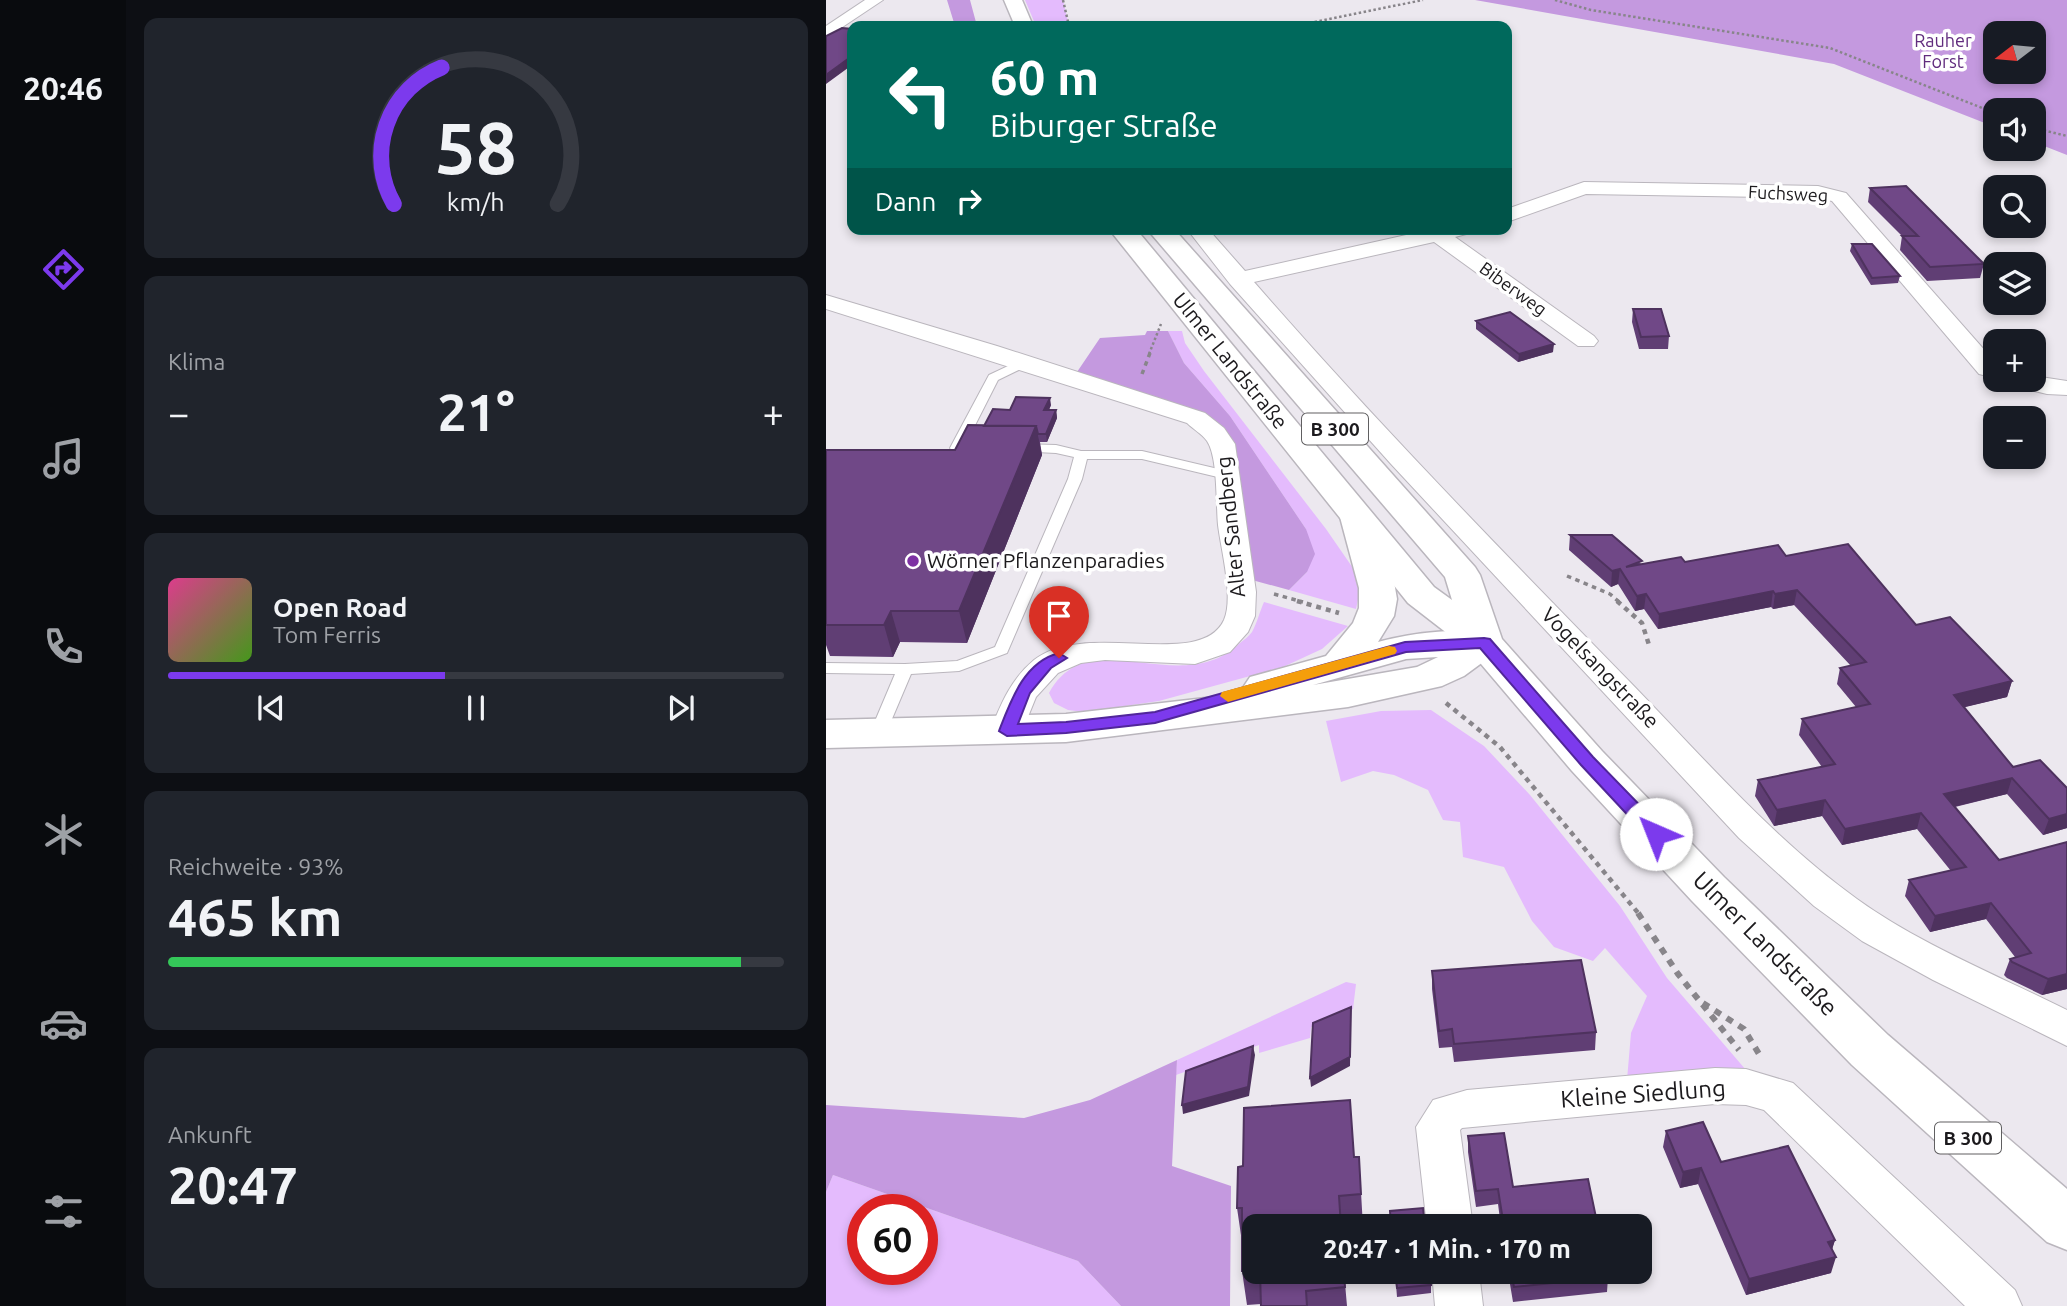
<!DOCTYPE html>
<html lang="de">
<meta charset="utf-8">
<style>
body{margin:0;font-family:Ubuntu,sans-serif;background:#20242c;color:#f1f3f6;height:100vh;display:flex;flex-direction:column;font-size:26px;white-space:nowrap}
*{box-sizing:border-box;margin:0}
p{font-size:23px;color:#9ea1a6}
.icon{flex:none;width:38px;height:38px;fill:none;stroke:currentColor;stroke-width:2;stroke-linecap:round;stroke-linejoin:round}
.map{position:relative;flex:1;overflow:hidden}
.sheet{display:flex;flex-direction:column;gap:18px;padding:18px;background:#0d0f14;width:700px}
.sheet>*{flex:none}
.top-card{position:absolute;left:21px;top:21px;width:665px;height:214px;border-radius:14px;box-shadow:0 4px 10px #0003;background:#00695c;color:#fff;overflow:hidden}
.needle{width:46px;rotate:254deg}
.controls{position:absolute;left:1157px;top:21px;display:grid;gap:14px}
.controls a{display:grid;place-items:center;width:63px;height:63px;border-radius:14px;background:#171b24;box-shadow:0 4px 10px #0003;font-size:35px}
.speed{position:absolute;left:21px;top:1194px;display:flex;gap:14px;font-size:35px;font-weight:700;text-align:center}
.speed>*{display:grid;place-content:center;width:91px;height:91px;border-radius:50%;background:#171b24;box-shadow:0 4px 10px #0003;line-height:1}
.speed .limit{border:10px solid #d22;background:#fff;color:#111}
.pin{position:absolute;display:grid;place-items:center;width:60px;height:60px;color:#fff;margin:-72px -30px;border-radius:50% 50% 50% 0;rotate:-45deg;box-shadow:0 0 7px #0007}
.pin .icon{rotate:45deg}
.me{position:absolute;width:77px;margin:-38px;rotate:316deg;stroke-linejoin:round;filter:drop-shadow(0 0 5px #0008)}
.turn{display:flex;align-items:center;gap:24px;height:147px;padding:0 28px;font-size:32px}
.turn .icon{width:91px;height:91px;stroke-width:2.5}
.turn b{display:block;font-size:49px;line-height:60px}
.then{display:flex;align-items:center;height:66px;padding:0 28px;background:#0003;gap:14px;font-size:26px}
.big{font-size:52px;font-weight:600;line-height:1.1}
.sheet .tile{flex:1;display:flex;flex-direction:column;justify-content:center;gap:10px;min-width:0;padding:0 24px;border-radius:14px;background:#20242c}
.sheet .dial{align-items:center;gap:0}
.dial svg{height:182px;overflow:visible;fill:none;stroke:#363941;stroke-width:7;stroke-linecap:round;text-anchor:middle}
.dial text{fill:#f1f3f6;stroke:none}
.song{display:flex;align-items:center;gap:21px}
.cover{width:84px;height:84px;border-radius:10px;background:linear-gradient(135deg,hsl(330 70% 55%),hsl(100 70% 35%))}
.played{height:7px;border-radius:4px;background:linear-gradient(90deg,#7c3aed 45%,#363941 45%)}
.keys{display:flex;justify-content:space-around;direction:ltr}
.heat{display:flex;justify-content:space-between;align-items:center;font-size:38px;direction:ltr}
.charge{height:10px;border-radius:5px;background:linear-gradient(90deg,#34c759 93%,#363941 0)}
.trip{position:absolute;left:416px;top:1214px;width:410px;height:70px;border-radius:14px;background:#171b24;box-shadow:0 4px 10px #0003;font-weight:600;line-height:70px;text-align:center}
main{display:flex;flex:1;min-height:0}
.tab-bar{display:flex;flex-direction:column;width:126px;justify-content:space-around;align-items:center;background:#090b0e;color:#9ea1a6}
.tab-bar .icon{width:49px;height:49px}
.tab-bar .on{color:#7c3aed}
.tab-bar b{font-size:32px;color:#f1f3f6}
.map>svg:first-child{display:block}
.green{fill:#e4bbfd;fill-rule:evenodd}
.forest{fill:#c499df;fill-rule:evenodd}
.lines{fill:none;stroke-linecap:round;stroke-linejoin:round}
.service-casing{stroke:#bab6bd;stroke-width:2}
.minor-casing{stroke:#bab6bd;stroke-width:2}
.tertiary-casing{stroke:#bab6bd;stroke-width:3}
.primary-casing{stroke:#bab6bd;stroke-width:3}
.path-far3{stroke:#88858a;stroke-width:2.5;stroke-dasharray:2.5 2.5;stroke-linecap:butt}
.path-far2{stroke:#88858a;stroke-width:3.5;stroke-dasharray:4.5 4.5;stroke-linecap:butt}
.path-far1{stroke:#88858a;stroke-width:4.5;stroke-dasharray:5 5;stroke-linecap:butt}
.path{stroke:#88858a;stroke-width:6;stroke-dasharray:7 7;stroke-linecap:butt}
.service{fill:#fff;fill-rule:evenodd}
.minor{fill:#fff;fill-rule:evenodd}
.tertiary{fill:#fff;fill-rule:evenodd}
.primary{fill:#fff;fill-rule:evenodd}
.wall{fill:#603e74}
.shaded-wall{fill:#4e325e}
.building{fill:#704887;stroke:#4e325e;stroke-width:2}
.route{fill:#7c3aed;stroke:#51269a;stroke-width:2}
.slow{fill:#f59e0b}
.poi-dot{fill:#7d31a3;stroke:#fff;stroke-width:2.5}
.labels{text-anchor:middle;stroke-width:7;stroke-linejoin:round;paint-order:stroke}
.far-park-label{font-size:18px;fill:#612c7e;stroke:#fff}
.far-street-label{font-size:18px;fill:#1c1a1d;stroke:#fff}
.shield{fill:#fff;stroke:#605f61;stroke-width:2}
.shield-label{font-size:19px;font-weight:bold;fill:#1c1a1d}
.street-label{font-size:21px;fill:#1c1a1d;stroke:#fff}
.poi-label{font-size:21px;fill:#1c1a1d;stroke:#fff;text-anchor:start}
.near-street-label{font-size:24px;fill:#1c1a1d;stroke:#fff}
</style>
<main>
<nav class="tab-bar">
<b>20:46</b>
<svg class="icon on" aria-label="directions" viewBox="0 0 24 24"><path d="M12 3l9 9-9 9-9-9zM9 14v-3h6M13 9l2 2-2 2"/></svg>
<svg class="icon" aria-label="music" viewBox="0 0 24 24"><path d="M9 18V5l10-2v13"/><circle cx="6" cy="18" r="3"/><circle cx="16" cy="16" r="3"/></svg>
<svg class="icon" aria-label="phone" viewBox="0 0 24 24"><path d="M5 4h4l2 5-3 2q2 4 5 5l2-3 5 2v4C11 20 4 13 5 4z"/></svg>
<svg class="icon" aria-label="climate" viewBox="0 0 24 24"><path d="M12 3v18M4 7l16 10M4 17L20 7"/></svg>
<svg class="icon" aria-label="car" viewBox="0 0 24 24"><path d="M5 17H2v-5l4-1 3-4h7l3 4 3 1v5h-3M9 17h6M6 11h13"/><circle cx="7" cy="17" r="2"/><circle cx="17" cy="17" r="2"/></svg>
<svg class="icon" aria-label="filters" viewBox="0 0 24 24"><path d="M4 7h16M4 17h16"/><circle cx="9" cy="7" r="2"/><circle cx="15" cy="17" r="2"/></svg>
</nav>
<section class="sheet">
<div class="tile dial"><svg viewBox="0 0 100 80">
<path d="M14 69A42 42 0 1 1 86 69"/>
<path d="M14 69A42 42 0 0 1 35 9" stroke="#7c3aed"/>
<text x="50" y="56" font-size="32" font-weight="700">58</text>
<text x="50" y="72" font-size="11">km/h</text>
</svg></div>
<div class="tile"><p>Klima</p>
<div class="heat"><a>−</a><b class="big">21°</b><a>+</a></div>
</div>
<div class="tile">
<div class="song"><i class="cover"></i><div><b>Open Road</b><p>Tom Ferris</p></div></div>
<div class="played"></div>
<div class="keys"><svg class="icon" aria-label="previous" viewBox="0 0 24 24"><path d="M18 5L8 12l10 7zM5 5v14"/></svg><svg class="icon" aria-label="pause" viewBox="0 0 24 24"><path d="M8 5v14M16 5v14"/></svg><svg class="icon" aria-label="next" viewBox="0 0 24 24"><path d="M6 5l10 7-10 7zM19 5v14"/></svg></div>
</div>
<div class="tile"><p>Reichweite · 93%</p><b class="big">465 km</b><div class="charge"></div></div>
<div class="tile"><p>Ankunft</p><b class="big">20:47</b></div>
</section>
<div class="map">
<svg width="1241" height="1306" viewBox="0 0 1241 1306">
<rect width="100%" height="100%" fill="#ece8ef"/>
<path class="green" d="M199,0H237L243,26H210Z
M342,331H356L359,343L378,371L500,529L529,571L533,595L530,609L463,590L481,572L480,529L404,416L358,363Z
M438,602L522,626L496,649L457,667L333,701L258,712L242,710L228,703L223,693C263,619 354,701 414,643C418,640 423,636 426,632C431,623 434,611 438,602Z
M605,710L658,746L704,795L794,906L841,978L920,1070L801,1080L805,1033L821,996L779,948L767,961L728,947L706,921L678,867L637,857L634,822L617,820L602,790L568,775L547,771L515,782L500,721L555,711Z
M520,982L530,984L527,1009L485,1027L484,1038L433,1053V1045L350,1075L351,1060Z
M7,1175L252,1261L295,1306H0V1192ZM37,1209H96V1269H37Z"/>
<path class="forest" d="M121,0H144L151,26H129Z
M649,0H1241V155L1208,142V110H1169V127L1008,64ZM1169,33H1208V72H1169Z
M321,331H342L358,363L404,416L480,529L489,554L481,572L463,590L426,580L401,435L386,418L251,372L274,338L319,335Z
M351,1060L346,1166L405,1186L404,1306H295L252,1261L7,1175L0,1192V1105L198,1118L264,1100Z"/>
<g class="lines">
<defs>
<path id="service" d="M199,358L205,362L203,365L172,380L139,445L143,448L141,451H126L124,448L163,375Z
M193,444L230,445L255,451H316L405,472L407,475L400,479L316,459H261L256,479L181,653L133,671L85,674L60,733L58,737H46L44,733L69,674L0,673V663L79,664L131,661L169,647L242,479L248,457L230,453L188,451V445Z"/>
<path id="minor" d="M39,0H57L0,38V26Z
M758,182L992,186L1020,193L1169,362V378L1153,374L1006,201L992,198L760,194L681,222V209Z
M361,229H382L419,271L607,229H647L644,233L629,237L768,336L772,341L768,346H752L608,242L428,282C548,420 676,551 803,681C876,756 946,838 1031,899C1095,945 1171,975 1241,1010V1046L1107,980L1036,941L988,906L913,838L565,464L404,284Z
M0,295L171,346L379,413L398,428L409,444L430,592L429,616L422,632L404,652L369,664L279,660L255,663L232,673L210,697L193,739L181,742L169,739L164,731C175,704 185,679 208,660C260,619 374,671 398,620C408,597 395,550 392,525C390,504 392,457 381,441C376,434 367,429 361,423L0,309Z
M1208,376L1241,381V395L1221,394L1184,385L1181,380H1208Z
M889,1068L920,1069L967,1083L1189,1290L1196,1306H1139L938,1110L920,1105L889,1104L636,1128L634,1130L647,1227H601L590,1127L607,1100L641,1090Z
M606,1272H653L657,1306H609Z"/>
<path id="tertiary" d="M531,507L543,510L548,517L567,576L571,599L568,616L552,642C585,633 638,626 672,635L677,643L672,651L638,676L616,686L522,707L240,742L0,748V720L240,714L423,693L418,686L424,677L500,656L527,623L533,608V588L514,517L519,510ZM612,657L591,667L487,685L580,659Z"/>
<path id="primary" d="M178,0H196L207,26H189Z
M283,229H310L608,587L626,600L619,577L321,229H348L649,567L654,575L676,639L776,751L898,877L1062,1035L1241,1189V1250L1221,1242L1026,1065L866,901L746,771L644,651L582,603Z"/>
</defs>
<use href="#service" class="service-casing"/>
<use href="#minor" class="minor-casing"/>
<use href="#tertiary" class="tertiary-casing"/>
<use href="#primary" class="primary-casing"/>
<path class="path-far3" d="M237,0L243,26
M729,0L765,10L1004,48L1169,113
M469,26L597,0
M1208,128L1241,136
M323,354L335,324"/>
<path class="path-far2" d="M316,374L324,353
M741,576L784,594L793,602
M448,594L477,602"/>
<path class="path-far1" d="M471,601L513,613
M791,601L816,623L823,645
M620,703L674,747L813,914"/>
<path class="path" d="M812,913L852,974L913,1050
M877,1003L918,1029L933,1054"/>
<use href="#service" class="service"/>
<use href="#minor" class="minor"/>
<use href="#tertiary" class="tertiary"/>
<use href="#primary" class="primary"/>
</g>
<path class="wall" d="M1044,188L1158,264L1154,278L1101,281L1074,250L1076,236L1042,202Z
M1026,244L1074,276L1072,283L1045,285L1024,251Z
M807,309L843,336L842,349H813L806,322Z
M650,321L727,352L692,362L650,329Z
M225,405L223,410H230L231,418L221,442H214L216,455L141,643L74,642L67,657L4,656L0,645V450H129L158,426Z
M744,535L816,564L960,556L1090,625L1186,681L1181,697L1138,707L1187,767L1241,788V828L1217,835L1181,794L1129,807L1241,989L1216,995L1181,978L1178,975L1184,959L1189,957L1160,919L1104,932L1079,896L1083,880L1125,871L1091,829L1016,845L996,816L948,826L929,796L932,780L996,767L973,735L976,719L1030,707L1011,684L1014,668L1025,666L968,605L947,609L945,607L832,629L818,609L809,611L792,584L785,587L743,550Z
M606,971L770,1032L769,1050L628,1062L626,1047L613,1048L606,989Z
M840,1131L895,1162L1009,1240L1006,1249L1005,1273L920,1295L872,1184L854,1188L837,1147Z
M642,1136L687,1187L772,1227H675L672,1204L650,1207L642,1152Z
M528,1157H533L537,1227H429V1272H518L521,1306H435V1304L421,1305L416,1271V1242L411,1208Z
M569,1272L605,1285V1293L571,1297Z
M682,1272H782V1277L781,1292L687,1302Z"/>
<path class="shaded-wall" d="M26,56V65L0,84V75Z
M574,229H601L574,234Z
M728,344L727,352L692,362L693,354Z
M224,398L225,405L219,418L218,410Z
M230,410L231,418L221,442L220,434Z
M210,426L216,455L141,643L133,611Z
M794,569L792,584L785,587L786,571Z
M971,590L968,605L947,609L949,594Z
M947,591L945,607L832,629L833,614Z
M820,594L818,609L809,611L811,596Z
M65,611L74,642L67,657L58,625Z
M1186,681L1181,697L1123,711L1128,695Z
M1186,778L1181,794L1114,810L1118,794Z
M999,800L996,816L948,826L951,810Z
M1095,813L1091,829L1016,845L1019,829Z
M1241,814V828L1217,835L1223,819Z
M1165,903L1160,919L1104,932L1109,916Z
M1241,974V989L1216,995L1222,979Z
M525,1007L524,1066L485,1087L484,1078Z
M427,1046L429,1055L423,1096L357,1114L356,1105Z
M875,1168L872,1184L854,1188L857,1172Z
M1009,1240L1004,1256L1002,1242Z
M1010,1257L1005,1273L920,1295L923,1279Z"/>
<path class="building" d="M16,28L26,29V56L0,75V36Z
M1080,186L1158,264L1104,267L1076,236H1092L1044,188Z
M1026,244H1046L1074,276L1046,278Z
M807,309H835L843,336L815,337Z
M684,312L728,344L693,354L650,321Z
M190,397L224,398L218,410H230L220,434H212L210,426H158L167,409L184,410Z
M142,425L210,426L133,611H65L58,625H0V450H129Z
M744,535H786L816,561L800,567L855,557L859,562L952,545L960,556L1022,544L1090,625L1124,617L1186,681L1128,695L1187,767L1214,760L1241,788V814L1223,819L1186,778L1118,794L1173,860L1241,842V974L1222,979L1186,962L1184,959L1205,953L1165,903L1109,916L1083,880L1140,867L1095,813L1019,829L999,800L951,810L932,780L1009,764L976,719L1044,704L1014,668L1040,662L971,590L949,594L947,591L833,614L820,594L811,596L794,569L786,571Z
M755,960L770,1032L628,1044L626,1029L613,1031L606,971Z
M525,1007L524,1057L484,1078L487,1023Z
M427,1046L422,1087L356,1105L360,1071Z
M524,1100L528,1157H533L535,1194L513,1196L515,1227H429V1270L416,1271V1208H411L412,1167L417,1166L418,1108Z
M877,1122L895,1162L962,1146L1009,1240L1002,1242L1010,1257L923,1279L875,1168L857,1172L840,1131Z
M678,1133L687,1187L762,1179L772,1227H678L672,1189L650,1191L642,1136Z
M597,1208L599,1227H565L564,1211Z
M434,1272H518L519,1287L480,1291L481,1306H435Z
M569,1272H604L605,1285L571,1288Z
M685,1272H782V1277L688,1287Z"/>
<path class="route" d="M658,638L664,639L767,757L837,829L839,834L837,839H824L755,765L654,648L580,652L329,723L240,733L181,736L173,731C185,700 198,662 233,653L241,658L225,668L204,693L192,724L240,722L329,712L579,642Z"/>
<path class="slow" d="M563,646L569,647L571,651L569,654L402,702L394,696L396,692Z"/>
<circle class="poi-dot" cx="87" cy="561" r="7"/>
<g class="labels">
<g class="far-park-label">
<text x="1117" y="47">Rauher<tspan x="1117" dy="21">Forst</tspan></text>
</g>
<g class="far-street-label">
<text transform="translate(962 194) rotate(3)" y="6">Fuchsweg</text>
<text transform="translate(687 289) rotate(36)" y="6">Biberweg</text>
</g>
<g class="shield">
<rect x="476" y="413.5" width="66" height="31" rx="5"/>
<rect x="1109" y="1122.5" width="66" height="31" rx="5"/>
</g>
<g class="shield-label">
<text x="509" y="436">B 300</text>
<text x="1142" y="1145">B 300</text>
</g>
<g class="street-label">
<text transform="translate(404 361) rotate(51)" y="7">Ulmer Landstraße</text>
<text transform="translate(405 527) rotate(-96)" y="7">Alter Sandberg</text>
<text transform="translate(774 668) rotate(46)" y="7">Vogelsangstraße</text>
</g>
<g class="poi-label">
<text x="101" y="568">Wörner Pflanzenparadies</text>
</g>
<g class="near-street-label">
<text transform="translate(939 944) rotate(45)" y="8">Ulmer Landstraße</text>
<text transform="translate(817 1094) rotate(-4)" y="8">Kleine Siedlung</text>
</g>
</g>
</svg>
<div class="controls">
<a><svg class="needle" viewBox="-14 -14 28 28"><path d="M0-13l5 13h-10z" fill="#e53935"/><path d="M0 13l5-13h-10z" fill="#9ea1a6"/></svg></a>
<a><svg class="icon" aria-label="sound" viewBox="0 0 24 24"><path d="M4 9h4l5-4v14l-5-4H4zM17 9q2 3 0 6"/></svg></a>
<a><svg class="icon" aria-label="search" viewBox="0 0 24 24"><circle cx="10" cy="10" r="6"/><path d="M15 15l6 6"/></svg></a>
<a><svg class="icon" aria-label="layers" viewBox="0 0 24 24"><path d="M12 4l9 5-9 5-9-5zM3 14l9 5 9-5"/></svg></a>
<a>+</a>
<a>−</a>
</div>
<div class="speed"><div class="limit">60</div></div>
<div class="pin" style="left:233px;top:658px;background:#d93025"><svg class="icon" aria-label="arrive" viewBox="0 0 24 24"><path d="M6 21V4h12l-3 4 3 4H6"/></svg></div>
<svg class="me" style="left:830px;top:834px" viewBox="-20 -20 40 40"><circle r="19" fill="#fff"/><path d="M0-13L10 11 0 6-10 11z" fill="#7c3aed"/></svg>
<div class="trip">20:47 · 1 Min. · 170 m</div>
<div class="top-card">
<div class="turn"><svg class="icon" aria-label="left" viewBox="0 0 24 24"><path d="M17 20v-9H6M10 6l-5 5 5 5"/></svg><div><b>60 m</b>Biburger Straße</div></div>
<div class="then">Dann<svg class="icon" aria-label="right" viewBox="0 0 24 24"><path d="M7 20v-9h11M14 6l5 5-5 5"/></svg></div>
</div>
</div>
</main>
